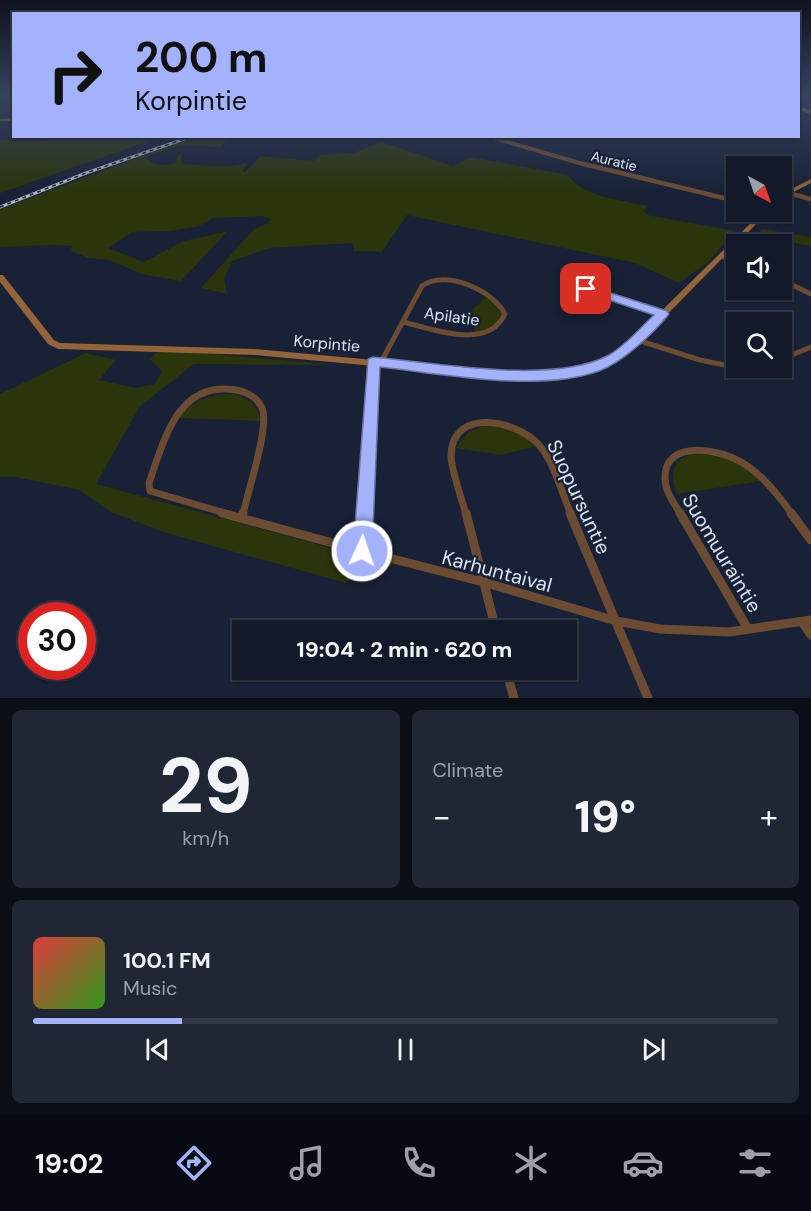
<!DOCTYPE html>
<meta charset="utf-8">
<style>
body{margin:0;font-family:"DM Sans",sans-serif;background:#1f2634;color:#f1f3f6;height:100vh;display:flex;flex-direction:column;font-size:22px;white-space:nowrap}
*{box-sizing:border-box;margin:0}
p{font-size:20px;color:#9ca0a8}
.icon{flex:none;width:33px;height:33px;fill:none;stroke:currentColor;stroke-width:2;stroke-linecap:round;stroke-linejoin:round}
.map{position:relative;height:698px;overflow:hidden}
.side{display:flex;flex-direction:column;gap:12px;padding:12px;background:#0a0e16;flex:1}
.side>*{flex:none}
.banner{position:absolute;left:12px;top:12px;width:788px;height:126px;border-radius:0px;box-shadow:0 2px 4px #0004,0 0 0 2px #313845;background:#a4b2fc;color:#111;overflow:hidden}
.needle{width:39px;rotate:140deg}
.buttons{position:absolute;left:726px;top:156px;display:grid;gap:12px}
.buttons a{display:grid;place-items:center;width:66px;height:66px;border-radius:0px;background:#121928;box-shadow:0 2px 4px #0004,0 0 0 2px #313845;font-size:30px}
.speed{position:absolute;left:18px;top:602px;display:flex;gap:12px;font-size:30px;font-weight:700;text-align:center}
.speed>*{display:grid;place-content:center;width:78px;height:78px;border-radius:50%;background:#121928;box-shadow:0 2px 4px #0004,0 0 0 2px #313845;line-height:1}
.speed .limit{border:9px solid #d22;background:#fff;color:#111}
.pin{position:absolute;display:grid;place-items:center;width:51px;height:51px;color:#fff;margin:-26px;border-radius:12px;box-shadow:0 3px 9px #0006}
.me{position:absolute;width:66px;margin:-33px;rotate:3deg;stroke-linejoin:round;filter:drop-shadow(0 0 4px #0008)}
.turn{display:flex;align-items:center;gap:21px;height:126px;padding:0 24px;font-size:27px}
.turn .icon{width:78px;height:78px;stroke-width:2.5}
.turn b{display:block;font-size:42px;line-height:51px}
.big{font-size:45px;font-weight:800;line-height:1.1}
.side .widget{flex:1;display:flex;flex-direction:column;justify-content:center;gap:9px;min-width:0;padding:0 21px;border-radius:9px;background:#1f2634}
.side .dial{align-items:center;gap:0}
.dial b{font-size:78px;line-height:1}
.song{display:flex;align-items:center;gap:18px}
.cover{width:72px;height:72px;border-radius:9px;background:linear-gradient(135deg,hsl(0 70% 55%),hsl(110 70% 35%))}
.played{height:6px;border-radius:3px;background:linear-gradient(90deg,#a4b2fc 20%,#313845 20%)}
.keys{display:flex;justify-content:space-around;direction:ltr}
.heat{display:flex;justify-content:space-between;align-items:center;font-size:33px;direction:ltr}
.side .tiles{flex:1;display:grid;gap:12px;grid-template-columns:1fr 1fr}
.widget:last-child{grid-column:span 2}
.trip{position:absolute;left:232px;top:620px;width:345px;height:60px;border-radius:0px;background:#121928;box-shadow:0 2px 4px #0004,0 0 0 2px #313845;font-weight:800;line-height:60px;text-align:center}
.tab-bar{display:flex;height:96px;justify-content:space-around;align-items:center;background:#070a10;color:#9ca0a8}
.tab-bar .icon{width:42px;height:42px}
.tab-bar .on{color:#a4b2fc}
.tab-bar b{font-size:27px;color:#f1f3f6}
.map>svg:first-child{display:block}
.green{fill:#2a350b}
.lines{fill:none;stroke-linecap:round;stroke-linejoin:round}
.street-far4{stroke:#6b4c32;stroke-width:4}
.street-far3{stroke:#6b4c32;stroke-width:4.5}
.street-far2{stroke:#6b4c32;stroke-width:5}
.street-far1{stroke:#6b4c32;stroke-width:7}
.street{stroke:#6b4c32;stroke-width:9}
.secondary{fill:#956338;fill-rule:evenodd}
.highway{fill:#d2843e;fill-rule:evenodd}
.rail-casing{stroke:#b0b8c8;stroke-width:3}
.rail{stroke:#182136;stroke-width:1.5;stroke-dasharray:4;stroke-linecap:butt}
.route{fill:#a4b2fc;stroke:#6b74a4;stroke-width:1.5}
.labels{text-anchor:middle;stroke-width:4.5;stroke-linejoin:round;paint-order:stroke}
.far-street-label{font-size:14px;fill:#dbe2f1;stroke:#182136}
.street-label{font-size:16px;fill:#dbe2f1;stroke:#182136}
.near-street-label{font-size:20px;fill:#dbe2f1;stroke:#182136}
</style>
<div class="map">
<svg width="811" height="698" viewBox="0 0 811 698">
<rect width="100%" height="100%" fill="#182136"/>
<path class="green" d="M231,136L220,147L180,145L148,156L147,159C156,166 164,166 175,163L179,154L182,153L181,161L184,164C195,165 237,168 244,163L247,164L242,171L245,172L261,156L314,161L320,155L354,153L381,142L453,166L472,157L568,175C584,198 622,200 648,206L644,211L647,215L735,231L707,263L679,283L635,263L407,215L382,252L354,251L353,243L270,248L232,261L224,278L227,294L201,288L254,229L268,223L271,219L261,216L213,218L199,226L170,231L133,232L108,248L144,262L184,241L228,231L181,281L142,274L109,260L88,258L71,251L72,246L53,245L0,247V209L177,143L199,137Z
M54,138L152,140L0,193V140L49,141Z
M762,229L811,237V246L756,236Z
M489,294L504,315L498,326L476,334L472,310Z
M165,350L336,365L194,364L140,406L96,484L394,565L362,571L346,583L163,532L111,512L79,490L16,477H0V394L86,353L116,360L99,380L135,388L155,384L162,371L150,359L158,351Z
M232,394C249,398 257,404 261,421L178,418C193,401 209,394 232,394Z
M486,425L512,428L537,446L501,455L456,448L468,432Z
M702,452C726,453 744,466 761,481L677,494C667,468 675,457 702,452Z"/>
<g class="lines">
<path class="street-far4" d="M487,136L590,166"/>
<path class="street-far3" d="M584,164L736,201
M785,192L811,199"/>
<path class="street-far2" d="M721,256L736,262
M782,280L811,294
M586,289L663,314
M637,340L700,360L745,369
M782,359L811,347
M381,362L422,286C445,269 493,290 505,314C488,351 433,329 403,322
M373,369V362
M752,369L762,368"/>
<path class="street-far1" d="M731,368H762
M228,514L150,491L149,483C164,441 177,380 236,390C248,392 260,399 263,411C268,431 248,491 243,514
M364,514L373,368
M466,514C462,500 451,469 451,456C452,404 524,421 543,450C556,468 562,494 571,514
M681,514C675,505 668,496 666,486C657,439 716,447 741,462C762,474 778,495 792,514"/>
<path class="street" d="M222,513L362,551
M364,513L362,551L483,582L616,621L660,629L729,632L811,620
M466,513L496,630
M570,513L648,698
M680,513L748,629
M791,513L811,540
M242,518L243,513
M802,622L811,635
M506,669L514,698"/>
<path class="secondary" d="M14,118V121H0V119Z
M811,179V183L782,198V194Z
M762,212H768L640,342L620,359L598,369L570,376L516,379L255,355L58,349L48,344L0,282V275H3L54,340L60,343L255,349L516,373L570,370L592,364L614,355L634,338Z"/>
<path class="highway" d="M798,106L811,110V114L798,110Z"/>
<defs>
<path id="rail" d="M0,207L86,173L193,136"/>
</defs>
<use href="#rail" class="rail-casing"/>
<use href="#rail" class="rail"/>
</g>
<linearGradient id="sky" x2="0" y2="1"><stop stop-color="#0d121e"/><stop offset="0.49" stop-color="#37435d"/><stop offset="1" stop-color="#37435d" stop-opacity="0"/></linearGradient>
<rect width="811" height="193" fill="url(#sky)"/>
<path class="route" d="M586,285L667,311L669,314C653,334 623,362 599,371C538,393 444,374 380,367L372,551L369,558L362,560L355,558L353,551L368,359L373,357C437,363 553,385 609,355C625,346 640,328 654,315L582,291L580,289Z"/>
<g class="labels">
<g class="far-street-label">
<text transform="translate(614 161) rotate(14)" y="5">Auratie</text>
</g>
<g class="street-label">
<text transform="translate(452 316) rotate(8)" y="6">Apilatie</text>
<text transform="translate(327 343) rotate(5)" y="6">Korpintie</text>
</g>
<g class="near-street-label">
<text transform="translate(579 497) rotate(65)" y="7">Suopursuntie</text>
<text transform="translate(722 553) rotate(59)" y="7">Suomuuraintie</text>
<text transform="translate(497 571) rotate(15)" y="7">Karhuntaival</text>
</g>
</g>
</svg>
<div class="buttons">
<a><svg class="needle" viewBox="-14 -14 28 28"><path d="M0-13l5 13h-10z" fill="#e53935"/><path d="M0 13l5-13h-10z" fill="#9ca0a8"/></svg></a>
<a><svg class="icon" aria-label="sound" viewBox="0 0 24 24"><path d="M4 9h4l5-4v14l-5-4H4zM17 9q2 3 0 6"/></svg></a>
<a><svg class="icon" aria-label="search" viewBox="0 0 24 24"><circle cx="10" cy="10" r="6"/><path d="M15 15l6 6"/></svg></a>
</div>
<div class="speed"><div class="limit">30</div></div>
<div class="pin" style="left:586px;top:289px;background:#d93025"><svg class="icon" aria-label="arrive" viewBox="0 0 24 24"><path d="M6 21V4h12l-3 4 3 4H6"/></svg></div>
<svg class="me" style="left:362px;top:551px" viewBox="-20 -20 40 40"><circle r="17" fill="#a4b2fc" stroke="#fff" stroke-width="3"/><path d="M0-11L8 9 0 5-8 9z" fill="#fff"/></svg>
<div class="trip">19:04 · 2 min · 620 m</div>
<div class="banner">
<div class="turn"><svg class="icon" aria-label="right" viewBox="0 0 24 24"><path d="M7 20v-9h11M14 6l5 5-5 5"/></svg><div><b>200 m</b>Korpintie</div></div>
</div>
</div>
<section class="side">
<div class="tiles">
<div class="widget dial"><b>29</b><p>km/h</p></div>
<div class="widget"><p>Climate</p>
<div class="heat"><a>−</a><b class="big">19°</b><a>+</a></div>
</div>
<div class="widget">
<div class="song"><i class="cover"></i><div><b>100.1 FM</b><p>Music</p></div></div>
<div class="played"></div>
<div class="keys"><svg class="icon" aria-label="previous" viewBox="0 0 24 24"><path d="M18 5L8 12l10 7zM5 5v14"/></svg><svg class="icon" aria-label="pause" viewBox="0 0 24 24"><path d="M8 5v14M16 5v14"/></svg><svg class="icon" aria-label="next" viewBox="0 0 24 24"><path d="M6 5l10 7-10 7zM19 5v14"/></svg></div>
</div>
</div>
</section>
<nav class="tab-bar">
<b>19:02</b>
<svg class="icon on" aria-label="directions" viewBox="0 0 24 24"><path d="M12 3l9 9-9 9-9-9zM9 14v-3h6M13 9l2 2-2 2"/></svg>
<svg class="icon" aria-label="music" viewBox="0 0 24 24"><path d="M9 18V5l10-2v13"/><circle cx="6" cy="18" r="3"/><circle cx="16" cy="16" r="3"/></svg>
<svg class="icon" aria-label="phone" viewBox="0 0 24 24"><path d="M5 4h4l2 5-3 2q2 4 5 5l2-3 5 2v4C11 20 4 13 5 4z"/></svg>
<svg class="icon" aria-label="climate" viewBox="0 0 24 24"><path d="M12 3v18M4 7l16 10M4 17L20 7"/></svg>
<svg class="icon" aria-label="car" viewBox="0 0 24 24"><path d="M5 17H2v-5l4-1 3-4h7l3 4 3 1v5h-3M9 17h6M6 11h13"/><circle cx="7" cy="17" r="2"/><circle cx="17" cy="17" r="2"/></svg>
<svg class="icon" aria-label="filters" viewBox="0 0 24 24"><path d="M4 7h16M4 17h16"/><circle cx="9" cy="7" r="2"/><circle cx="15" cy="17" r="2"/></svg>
</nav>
